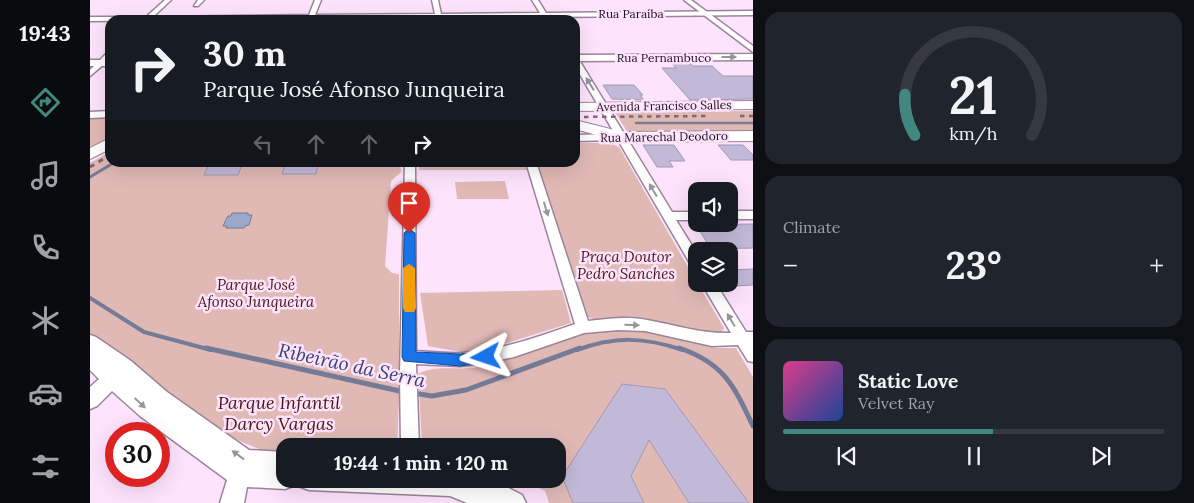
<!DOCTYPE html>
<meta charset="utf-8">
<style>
body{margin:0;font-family:Lora,serif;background:#20242c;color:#f1f3f6;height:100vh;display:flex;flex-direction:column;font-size:19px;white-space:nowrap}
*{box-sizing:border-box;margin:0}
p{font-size:16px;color:#9ea1a6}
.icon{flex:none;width:28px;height:28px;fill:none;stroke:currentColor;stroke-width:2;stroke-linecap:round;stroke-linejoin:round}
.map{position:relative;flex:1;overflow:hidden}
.drawer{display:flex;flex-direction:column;gap:12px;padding:12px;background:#0d0f14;width:441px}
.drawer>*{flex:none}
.top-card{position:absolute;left:15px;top:15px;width:475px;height:152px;border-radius:15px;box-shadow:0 5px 20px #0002;background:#171b24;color:#f1f3f6;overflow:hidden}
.tools{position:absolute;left:598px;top:182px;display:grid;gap:10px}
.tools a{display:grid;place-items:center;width:50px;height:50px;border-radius:10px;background:#171b24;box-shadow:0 5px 20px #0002;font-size:25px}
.speed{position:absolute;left:15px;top:422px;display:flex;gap:10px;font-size:25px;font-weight:700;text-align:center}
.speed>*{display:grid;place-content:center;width:65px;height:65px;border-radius:50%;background:#171b24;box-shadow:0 5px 20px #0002;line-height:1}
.speed .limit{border:8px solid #d22;background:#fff;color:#111}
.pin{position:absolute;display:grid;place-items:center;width:42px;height:42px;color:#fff;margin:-51px -21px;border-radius:50% 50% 50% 0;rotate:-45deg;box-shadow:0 0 5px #0007}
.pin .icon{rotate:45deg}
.me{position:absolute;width:55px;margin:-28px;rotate:265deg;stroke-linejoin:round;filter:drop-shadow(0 0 4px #0008)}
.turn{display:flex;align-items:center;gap:18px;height:105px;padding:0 15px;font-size:22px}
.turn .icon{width:65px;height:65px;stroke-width:2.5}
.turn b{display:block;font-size:35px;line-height:42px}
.lanes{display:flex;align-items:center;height:48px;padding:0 15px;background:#0003;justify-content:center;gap:25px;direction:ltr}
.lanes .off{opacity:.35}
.big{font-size:38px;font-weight:800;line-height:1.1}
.drawer .card{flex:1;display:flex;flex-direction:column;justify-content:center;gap:8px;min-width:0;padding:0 18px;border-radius:15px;background:#20242c}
.drawer .dial{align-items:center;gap:0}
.dial svg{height:130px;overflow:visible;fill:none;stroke:#363941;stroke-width:7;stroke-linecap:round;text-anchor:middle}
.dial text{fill:#f1f3f6;stroke:none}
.song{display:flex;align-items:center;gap:15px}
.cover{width:60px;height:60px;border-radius:8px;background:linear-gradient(135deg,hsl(330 70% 55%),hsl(220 70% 35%))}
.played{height:5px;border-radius:2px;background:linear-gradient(90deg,#42877d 55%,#363941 55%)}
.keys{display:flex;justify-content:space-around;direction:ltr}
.heat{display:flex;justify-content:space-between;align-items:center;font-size:28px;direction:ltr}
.trip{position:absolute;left:186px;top:438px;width:290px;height:50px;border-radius:15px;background:#171b24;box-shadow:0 5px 20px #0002;font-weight:800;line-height:50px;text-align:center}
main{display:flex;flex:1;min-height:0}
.menu{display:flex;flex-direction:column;width:90px;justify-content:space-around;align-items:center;background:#090b0e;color:#9ea1a6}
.menu .icon{width:35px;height:35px}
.menu .on{color:#42877d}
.menu b{font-size:22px;color:#f1f3f6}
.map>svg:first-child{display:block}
.green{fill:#e0b9b5}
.water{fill:#9ca8cb;stroke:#757b96}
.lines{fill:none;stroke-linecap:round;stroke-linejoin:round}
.stream-far3{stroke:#757b96;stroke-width:2.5}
.stream-far2{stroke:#757b96;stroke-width:3}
.stream-far1{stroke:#757b96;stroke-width:4}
.stream{stroke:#757b96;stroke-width:5}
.building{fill:#c2b9d8;stroke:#a098b5}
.minor-casing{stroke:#9b849b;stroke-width:3}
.tertiary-casing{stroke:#9b849b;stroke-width:3}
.primary-casing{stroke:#9b849b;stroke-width:2}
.minor{fill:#fff;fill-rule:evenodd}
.tertiary{fill:#fff;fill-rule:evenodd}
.primary{fill:#fff;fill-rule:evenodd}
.rail-far1{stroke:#7a6a79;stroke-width:2.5;stroke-dasharray:4.5 4.5;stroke-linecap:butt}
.rail{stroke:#7a6a79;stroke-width:3;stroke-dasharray:5 5;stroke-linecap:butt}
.oneway{fill:#989598}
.route{fill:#1a73e8;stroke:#114b97}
.slow{fill:#f59e0b}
.labels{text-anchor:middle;stroke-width:5;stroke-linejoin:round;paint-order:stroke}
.far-street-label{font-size:12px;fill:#1b131b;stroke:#fee3fc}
.park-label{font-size:15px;font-style:italic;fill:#4b1615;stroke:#fee3fc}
.near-park-label{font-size:18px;font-style:italic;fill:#4b1615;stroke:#fee3fc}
.near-water-label{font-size:19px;font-style:italic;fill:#354372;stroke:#fee3fc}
</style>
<main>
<nav class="menu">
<b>19:43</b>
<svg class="icon on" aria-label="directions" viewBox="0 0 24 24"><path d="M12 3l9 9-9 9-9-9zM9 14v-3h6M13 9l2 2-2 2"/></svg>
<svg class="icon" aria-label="music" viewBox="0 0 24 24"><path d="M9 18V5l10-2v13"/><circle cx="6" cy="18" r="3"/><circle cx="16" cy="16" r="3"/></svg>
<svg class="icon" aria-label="phone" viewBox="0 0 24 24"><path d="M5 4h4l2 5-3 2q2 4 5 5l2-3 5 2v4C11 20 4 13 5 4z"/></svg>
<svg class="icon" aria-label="climate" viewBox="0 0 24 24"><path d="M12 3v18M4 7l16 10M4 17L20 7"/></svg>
<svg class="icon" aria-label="car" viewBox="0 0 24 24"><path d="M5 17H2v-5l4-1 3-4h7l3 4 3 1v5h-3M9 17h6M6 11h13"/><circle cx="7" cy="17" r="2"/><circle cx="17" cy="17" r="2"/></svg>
<svg class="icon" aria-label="filters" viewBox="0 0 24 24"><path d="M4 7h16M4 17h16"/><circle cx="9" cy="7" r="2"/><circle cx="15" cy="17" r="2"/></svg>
</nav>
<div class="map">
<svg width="663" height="503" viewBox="0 0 663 503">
<rect width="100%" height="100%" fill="#fee3fc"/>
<path class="green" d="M663,111V132L538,133L525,112Z
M0,118H20V139L0,149Z
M485,143H520L529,147L606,281V284H608L634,328L630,336C602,334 578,320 550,319C538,319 506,324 497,316L446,163L485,162Z
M20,152V162L310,163L311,172L301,181L295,266L302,273L309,274V402L307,446H195V458L188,457L140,437L0,335V163Z
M329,163H435L438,170H329Z
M415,181L419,199H367L365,182Z
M472,290L481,323L382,354L338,346L330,293Z
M553,330L626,348H646L663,377V503H459L455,491L431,479H468V446H335L332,443L328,374C346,364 368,371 388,367C422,360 454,345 487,335C508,330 531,330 553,330Z"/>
<path class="water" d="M142,213H158V215H162L159,225L155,226L154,228H136L137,226H133L138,216H141Z"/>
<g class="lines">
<path class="stream-far3" d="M546,123H663"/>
<path class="stream-far2" d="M0,177L25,162"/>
<path class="stream-far1" d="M0,298L54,332L121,350
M487,350C525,336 554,337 593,350"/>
<path class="stream" d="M116,348L314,392
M589,348C634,363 644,386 663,426
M323,393L342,396L376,390L490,348"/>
</g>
<path class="building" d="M581,62H599L603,66H622L633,76H663V99L600,100L572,68H586Z
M513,85H544L553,95H550L554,100L522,99Z
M553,145H584L595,161H579L583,167H567Z
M628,145H653L663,155V160H641Z
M120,162H153L148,175H114Z
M196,162H229L226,174H192Z
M663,224V248L621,249L606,225Z
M663,269V285L644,286L639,277V270Z
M532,384L575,389L659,503H599L559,440L541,476L554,503H483L472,477Z"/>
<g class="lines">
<defs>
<path id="minor" d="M75,0H81L63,17L219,15L225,0H231L225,15L345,14L342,0H348L351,14L450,13L442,0H448L456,13L663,11V15L458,17L460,20H454L452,17L352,18V20H346L345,18L0,21V17H56Z
M108,0H114L108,6H104Z
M17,53H20V59L0,76V70Z
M485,58L489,60L582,212H606V220H586L606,252V266L601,265L528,140L485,141V135L525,134L485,66Z
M20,111V117L0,118V112Z
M315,162H325L326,351C341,352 357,354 372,353C412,350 448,337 485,324L436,162H446L498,321C517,319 538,316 557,320C585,325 612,334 641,333L612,284H626L656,332H663V362L658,361L648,345L622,346L555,331L528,330L494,333L424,357L396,363L370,366L326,364L329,446H311L310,374Z
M639,211H663V219H639Z"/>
<path id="tertiary" d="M594,0H601L663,46V52Z
M663,54V60L485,61V55Z
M0,60H20V66H0Z
M0,335L6,337L41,361L77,392L159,450L195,452V479H206L203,486L195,489L157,487L154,503H130L137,480L50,416L22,391L7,406L0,409V387L9,379L0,370Z
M208,479H401L432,495L436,503H377L360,496L219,490L211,487Z"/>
<path id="primary" d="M663,101V109L485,111V103Z
M485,120L532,132L663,131V141L531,142L485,129Z
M20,138V149L0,159V148Z"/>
</defs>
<use href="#minor" class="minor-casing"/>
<use href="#tertiary" class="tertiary-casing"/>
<use href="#primary" class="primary-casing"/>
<use href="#minor" class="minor"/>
<use href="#tertiary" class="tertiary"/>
<use href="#primary" class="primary"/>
<path class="rail-far1" d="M650,116H663
M485,117L618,116"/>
<path class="rail" d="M0,167L20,155"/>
</g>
<defs><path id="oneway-solid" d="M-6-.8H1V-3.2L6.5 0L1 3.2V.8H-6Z" transform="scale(1.25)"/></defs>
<g class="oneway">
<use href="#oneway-solid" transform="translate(639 57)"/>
<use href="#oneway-solid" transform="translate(500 84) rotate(-122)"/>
<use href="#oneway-solid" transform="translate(563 190) rotate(-121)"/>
<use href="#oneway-solid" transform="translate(456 209) rotate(73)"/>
<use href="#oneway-solid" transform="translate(641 320) rotate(-121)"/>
<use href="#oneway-solid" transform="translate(542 325) rotate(2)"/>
<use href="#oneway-solid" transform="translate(50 403) rotate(43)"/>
<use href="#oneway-solid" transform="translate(148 455) rotate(-144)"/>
</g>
<path class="route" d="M319,229L325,233L326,352L370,354L396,351L401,353L403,357L401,361L370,366L314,361L312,357L314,233Z"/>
<path class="slow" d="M319,264L325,268L326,308L324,312H315L313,308V268Z"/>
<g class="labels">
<g class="far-street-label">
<text x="541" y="18">Rua Paraíba</text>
<text x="574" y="62">Rua Pernambuco</text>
<text transform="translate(574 106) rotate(-1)" y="4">Avenida Francisco Salles</text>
<text transform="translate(574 137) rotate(-1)" y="4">Rua Marechal Deodoro</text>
</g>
<g class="park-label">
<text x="536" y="262">Praça Doutor<tspan x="536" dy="17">Pedro Sanches</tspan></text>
<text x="166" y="290">Parque José<tspan x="166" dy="17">Afonso Junqueira</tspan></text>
</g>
<g class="near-park-label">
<text x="189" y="409">Parque Infantil<tspan x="189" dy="21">Darcy Vargas</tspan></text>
</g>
<g class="near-water-label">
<text transform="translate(262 365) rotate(12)" y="7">Ribeirão da Serra</text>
</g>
</g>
</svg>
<div class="tools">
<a><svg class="icon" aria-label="sound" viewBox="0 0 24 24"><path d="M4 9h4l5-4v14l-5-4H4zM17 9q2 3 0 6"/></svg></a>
<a><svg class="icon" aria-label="layers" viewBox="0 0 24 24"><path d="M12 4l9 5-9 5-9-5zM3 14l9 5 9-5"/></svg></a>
</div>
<div class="speed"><div class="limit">30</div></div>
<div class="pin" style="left:319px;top:233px;background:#d93025"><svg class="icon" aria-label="arrive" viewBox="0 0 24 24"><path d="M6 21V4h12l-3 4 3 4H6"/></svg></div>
<svg class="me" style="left:396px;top:357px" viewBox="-20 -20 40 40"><path d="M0-17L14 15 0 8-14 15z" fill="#1a73e8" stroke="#fff" stroke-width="4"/></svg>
<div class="trip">19:44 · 1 min · 120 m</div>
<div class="top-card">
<div class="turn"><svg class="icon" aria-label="right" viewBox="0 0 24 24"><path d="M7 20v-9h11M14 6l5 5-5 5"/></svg><div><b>30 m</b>Parque José Afonso Junqueira</div></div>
<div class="lanes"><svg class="icon off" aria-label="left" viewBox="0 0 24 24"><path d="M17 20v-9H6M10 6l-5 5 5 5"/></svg><svg class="icon off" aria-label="ahead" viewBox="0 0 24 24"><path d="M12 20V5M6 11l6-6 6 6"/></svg><svg class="icon off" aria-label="ahead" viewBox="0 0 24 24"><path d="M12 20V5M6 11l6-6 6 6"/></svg><svg class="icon" aria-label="right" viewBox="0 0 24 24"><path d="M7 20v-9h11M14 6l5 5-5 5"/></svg></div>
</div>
</div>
<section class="drawer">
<div class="card dial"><svg viewBox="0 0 100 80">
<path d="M14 69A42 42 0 1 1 86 69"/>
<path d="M14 69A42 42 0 0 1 8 44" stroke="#42877d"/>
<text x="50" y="56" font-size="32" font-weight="700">21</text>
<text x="50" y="72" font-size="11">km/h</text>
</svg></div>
<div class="card"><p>Climate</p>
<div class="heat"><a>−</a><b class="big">23°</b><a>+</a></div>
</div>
<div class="card">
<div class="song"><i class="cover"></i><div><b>Static Love</b><p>Velvet Ray</p></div></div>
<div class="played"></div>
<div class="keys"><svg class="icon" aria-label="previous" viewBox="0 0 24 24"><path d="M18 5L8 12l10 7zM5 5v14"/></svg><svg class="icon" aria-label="pause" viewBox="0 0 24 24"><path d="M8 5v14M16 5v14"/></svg><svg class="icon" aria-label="next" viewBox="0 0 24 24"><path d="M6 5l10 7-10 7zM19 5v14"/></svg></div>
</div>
</section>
</main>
